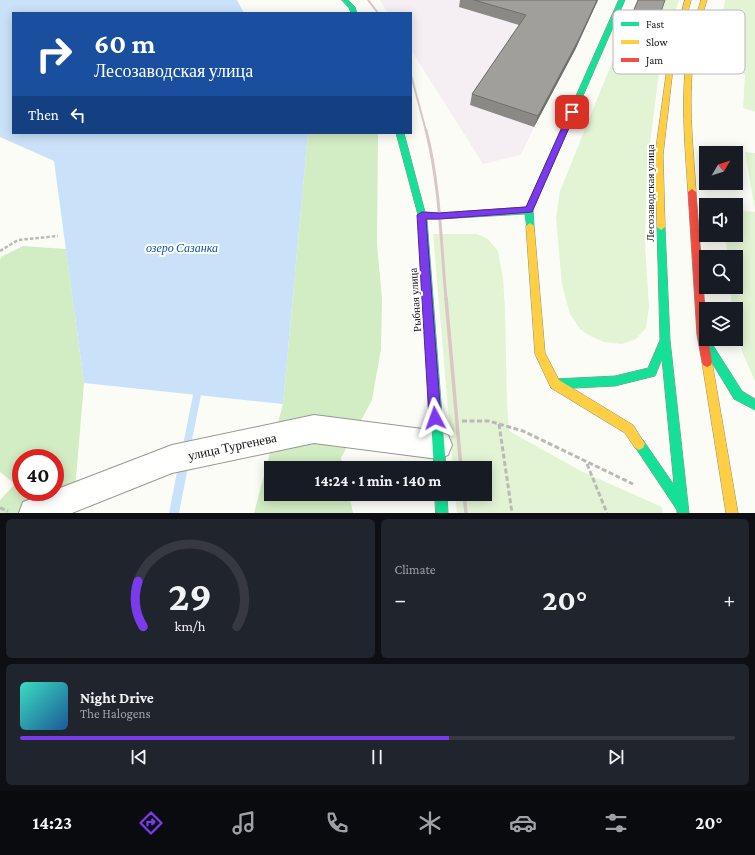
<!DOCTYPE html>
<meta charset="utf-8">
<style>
body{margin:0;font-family:"Crimson Pro",serif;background:#20242c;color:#f1f3f6;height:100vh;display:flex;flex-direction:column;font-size:15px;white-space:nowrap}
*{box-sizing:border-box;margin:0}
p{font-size:13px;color:#9ea1a6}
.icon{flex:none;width:22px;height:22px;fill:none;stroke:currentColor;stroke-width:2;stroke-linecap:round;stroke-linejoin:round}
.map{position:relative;height:513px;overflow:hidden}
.sheet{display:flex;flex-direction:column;gap:6px;padding:6px;background:#0d0f14;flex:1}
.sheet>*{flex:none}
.banner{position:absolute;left:12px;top:12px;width:400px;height:122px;border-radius:0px;box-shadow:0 2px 10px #0003;background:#1a4fa0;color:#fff;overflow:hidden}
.needle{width:26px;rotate:51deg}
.fabs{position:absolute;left:699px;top:146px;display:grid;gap:8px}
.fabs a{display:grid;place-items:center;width:44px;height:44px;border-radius:0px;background:#171b24;box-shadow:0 2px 10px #0003;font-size:20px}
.speed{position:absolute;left:12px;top:449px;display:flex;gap:8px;font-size:20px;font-weight:700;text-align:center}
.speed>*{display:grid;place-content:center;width:52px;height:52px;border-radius:50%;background:#171b24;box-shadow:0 2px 10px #0003;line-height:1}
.speed .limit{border:6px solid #d22;background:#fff;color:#111}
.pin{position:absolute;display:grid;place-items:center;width:34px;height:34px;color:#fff;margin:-17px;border-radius:8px;box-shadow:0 2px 6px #0006}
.me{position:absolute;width:44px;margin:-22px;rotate:356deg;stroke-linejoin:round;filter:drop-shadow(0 0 3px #0008)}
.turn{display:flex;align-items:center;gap:14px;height:84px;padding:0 16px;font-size:18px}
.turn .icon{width:52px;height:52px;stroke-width:2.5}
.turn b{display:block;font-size:28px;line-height:34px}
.then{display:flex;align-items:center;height:38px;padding:0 16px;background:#0003;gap:8px;font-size:15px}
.big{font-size:30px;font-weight:700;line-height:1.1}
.sheet .tile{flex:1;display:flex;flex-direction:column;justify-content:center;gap:6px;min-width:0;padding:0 14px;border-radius:6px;background:#20242c}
.sheet .dial{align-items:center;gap:0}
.dial svg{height:104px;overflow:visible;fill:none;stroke:#363941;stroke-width:7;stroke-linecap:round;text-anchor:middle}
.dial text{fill:#f1f3f6;stroke:none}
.song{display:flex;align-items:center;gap:12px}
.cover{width:48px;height:48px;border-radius:6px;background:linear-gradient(135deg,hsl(170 70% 55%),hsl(210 70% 35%))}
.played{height:4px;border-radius:2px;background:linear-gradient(90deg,#7c3aed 60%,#363941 60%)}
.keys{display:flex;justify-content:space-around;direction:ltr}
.heat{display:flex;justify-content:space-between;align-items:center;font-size:22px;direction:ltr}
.sheet .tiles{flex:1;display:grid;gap:6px;grid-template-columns:1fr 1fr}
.tile:last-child{grid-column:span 2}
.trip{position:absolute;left:264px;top:461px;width:228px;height:40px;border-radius:0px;background:#171b24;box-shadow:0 2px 10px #0003;font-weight:700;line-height:40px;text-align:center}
.tab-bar{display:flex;height:64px;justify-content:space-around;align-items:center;background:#090b0e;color:#9ea1a6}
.tab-bar .icon{width:28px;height:28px}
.tab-bar .on{color:#7c3aed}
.tab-bar b{font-size:18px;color:#f1f3f6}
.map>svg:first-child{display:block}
.industrial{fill:#f5eff3}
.green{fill:#e3f4d5}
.forest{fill:#d2ecc3;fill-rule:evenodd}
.water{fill:#cae2f9}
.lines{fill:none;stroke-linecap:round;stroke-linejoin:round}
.stream{fill:#cae2f9;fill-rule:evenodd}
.street-casing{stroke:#979795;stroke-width:2}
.fast-casing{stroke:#8d8d8b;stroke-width:1}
.slow-casing{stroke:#8d8d8b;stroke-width:1}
.jam-casing{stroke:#8d8d8b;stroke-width:1}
.path-far1{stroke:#b9b9b8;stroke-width:2.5;stroke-dasharray:3.5 2;stroke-linecap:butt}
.path{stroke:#b9b9b8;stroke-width:3;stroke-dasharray:5 2.5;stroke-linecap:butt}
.street{fill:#fffffe;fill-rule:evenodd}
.fast{fill:#16e098;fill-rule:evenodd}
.slow{fill:#ffcf43;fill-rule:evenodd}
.jam{fill:#f24e42;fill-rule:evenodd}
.rail-far2{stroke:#dac7c5;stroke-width:2}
.rail-far1{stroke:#dac7c5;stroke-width:3}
.rail{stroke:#dac7c5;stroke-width:3.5}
.wall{fill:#8a8986}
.shaded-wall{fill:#706f6d}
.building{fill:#a09f9c;stroke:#706f6d}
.route{fill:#7c3aed;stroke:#51269a}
.labels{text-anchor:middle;stroke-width:4;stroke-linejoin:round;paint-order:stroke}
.street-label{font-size:11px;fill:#111;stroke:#fff}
.water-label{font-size:12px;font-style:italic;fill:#0f54ad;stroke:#fff}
.near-street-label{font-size:13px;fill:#111;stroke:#fff}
.key{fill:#fff;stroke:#b8b8b8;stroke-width:1}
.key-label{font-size:11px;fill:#111}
</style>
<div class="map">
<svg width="755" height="513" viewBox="0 0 755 513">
<rect width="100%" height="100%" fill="#fcfcf7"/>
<path class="industrial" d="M380,0H598L578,44L534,127L521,155L483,164L411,50V13H388Z"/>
<path class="green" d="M665,0H679L665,41L661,58L647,166L645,245L649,307L646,328L636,339L622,344L604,342L588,335L580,329L570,314L562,285L556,218L560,191L625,30L652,36Z
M725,0H755V112L743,108L745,75L728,64L720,47L718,38Z
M745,152L755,153V210Z
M736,210L755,212V381L743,354L736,329V309H732L730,287H736V257H728L725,235H736Z
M433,234H477L488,239L498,251L503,278L505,308L507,402L509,431L581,471L662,507L663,513H457L455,494H485V468H453Z"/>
<path class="forest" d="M308,133H378L377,244L382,299L381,349L372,400L341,458L343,468H271V494H349L353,513H254L283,404Z
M23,246L66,249L84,383L73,513H0V500L15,484L0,472V260L1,257ZM21,458H55V492H21Z"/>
<path class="water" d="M0,0H237L244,13H13V133H308L283,404L84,383L54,161L0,137Z"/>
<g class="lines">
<path class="stream" d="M197,391L200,392L201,395L190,450L189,453L186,454L183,453L182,450L193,395L194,392Z
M184,457L187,459L189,462L179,513H169L179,462L181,459Z"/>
<defs>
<path id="street" d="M314,415L438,431L448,435L452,445L448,455L438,459L314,443L172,473L72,513H19L23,502L50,492H55V490L172,445Z"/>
<path id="fast" d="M342,0H348L355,7L357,13H351L349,8Z
M619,0H625L533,210L534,226L533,228H527L525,214L439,219H427L446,468H434L418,215L396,133H404L425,212L439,213L526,207Z
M661,224L665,227L670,340L689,513H677V510L633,444L635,440L639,438L643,440L674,485L662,359L655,376L615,386L555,389L551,388L550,384L551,380L555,379L615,376L648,368L660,340L657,227Z
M704,335L706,336V339H709L742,391L755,399V410L734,399L700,343L699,340L700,337Z
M435,494H447L448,513H436Z"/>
<path id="slow" d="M685,0H691L673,68L663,155L665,227L661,230L657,227L655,155L667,68Z
M701,0H707C702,16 697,31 695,48C687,95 693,144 696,192L692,195L688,192C685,144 680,95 688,48C691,31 696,16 701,0Z
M530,223L534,226L545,353L559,380L633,425L645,444L643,448L639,450L635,448L625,433L551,388L535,354L526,226Z
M707,357L711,359L712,362L738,513H726L702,362L703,359Z"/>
<path id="jam" d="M692,189L696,192L706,322V339H708L712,362L711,365L707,367L703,365L702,362L697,335L688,192Z"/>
</defs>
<use href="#street" class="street-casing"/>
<use href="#fast" class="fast-casing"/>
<use href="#slow" class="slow-casing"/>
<use href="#jam" class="jam-casing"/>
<path class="path-far1" d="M0,251L18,240L58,236"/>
<path class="path" d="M462,421H489L523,431L633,484
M499,424L512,513
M587,464L607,513
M0,508L8,511"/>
<use href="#street" class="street"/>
<use href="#fast" class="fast"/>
<use href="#slow" class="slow"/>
<use href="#jam" class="jam"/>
<path class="rail-far2" d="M368,0L378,13
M411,75L426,131"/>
<path class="rail-far1" d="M426,130C440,185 441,243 446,299"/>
<path class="rail" d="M446,298L461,468
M464,494L466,513"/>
</g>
<path class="wall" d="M460,0H598L575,50L534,127L470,105L472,94L519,25L459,7Z
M638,0L654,32L652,36L625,30Z"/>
<path class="shaded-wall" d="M597,0H598L575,50L534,127L538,116Z"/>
<path class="building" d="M474,0H597L579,39L538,116L472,94L526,15Z
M638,0H665L654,32L627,26Z"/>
<path class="route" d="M572,109L576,112L532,212L439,219H426L441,418L439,422L435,423L431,422L429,418L417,215L422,212L439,213L526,207L569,112Z"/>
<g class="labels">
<g class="street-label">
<text transform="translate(650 193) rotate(-90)" y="4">Лесозаводская улица</text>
<text transform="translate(415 300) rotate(-94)" y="4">Рыбная улица</text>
</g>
<g class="water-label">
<text x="182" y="252">озеро Сазанка</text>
</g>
<g class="near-street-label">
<text transform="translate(232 446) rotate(-12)" y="5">улица Тургенева</text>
</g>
</g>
<rect x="613" y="10" width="132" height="64" rx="6" class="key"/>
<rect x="621" y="22" width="18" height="4" fill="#16e098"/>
<rect x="621" y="40" width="18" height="4" fill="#ffcf43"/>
<rect x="621" y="58" width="18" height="4" fill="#f24e42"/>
<g class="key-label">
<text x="646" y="28">Fast</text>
<text x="646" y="46">Slow</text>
<text x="646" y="64">Jam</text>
</g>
</svg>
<div class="fabs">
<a><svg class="needle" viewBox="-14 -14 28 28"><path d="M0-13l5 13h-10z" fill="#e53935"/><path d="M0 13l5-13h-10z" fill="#9ea1a6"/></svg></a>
<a><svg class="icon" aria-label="sound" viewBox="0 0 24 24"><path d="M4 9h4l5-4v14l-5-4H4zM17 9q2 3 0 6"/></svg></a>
<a><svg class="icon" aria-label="search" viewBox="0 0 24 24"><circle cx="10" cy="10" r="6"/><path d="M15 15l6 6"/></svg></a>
<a><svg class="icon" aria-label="layers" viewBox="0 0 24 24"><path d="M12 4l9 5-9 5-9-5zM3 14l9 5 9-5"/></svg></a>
</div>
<div class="speed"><div class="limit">40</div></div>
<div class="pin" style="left:572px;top:112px;background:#d93025"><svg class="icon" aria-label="arrive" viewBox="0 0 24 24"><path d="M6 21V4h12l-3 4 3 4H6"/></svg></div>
<svg class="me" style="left:435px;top:418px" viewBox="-20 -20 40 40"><path d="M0-17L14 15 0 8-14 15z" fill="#7c3aed" stroke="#fff" stroke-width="4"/></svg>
<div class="trip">14:24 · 1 min · 140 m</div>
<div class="banner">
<div class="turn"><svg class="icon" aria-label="right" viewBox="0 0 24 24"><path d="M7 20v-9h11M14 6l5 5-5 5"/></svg><div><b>60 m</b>Лесозаводская улица</div></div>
<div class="then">Then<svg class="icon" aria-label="left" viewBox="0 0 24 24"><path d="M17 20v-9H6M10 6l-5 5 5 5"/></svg></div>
</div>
</div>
<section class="sheet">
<div class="tiles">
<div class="tile dial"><svg viewBox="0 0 100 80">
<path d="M14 69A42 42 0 1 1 86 69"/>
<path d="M14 69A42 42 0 0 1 10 34" stroke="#7c3aed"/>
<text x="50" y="56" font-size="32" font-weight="700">29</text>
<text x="50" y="72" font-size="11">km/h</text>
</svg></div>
<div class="tile"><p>Climate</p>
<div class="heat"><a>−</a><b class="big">20°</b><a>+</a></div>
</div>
<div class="tile">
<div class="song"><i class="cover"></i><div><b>Night Drive</b><p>The Halogens</p></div></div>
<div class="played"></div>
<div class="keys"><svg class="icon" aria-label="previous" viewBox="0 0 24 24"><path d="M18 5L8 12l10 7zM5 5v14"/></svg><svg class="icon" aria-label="pause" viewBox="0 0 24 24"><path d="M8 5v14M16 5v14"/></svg><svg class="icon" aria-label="next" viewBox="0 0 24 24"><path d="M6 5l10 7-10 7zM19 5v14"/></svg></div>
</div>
</div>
</section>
<nav class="tab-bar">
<b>14:23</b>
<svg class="icon on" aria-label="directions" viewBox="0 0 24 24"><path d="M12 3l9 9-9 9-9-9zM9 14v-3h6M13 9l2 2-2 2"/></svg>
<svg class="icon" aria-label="music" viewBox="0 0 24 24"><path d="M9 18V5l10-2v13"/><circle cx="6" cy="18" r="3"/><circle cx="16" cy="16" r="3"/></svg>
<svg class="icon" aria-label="phone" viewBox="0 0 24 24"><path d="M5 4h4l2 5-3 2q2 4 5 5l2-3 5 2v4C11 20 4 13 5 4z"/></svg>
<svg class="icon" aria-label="climate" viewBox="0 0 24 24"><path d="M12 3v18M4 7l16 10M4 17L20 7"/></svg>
<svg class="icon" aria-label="car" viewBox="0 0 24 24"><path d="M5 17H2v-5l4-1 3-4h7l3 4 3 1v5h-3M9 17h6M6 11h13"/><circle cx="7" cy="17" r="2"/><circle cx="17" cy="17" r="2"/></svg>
<svg class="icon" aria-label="filters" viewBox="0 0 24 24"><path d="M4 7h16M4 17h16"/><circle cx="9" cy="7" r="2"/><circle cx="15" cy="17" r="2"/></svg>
<b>20°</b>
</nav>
